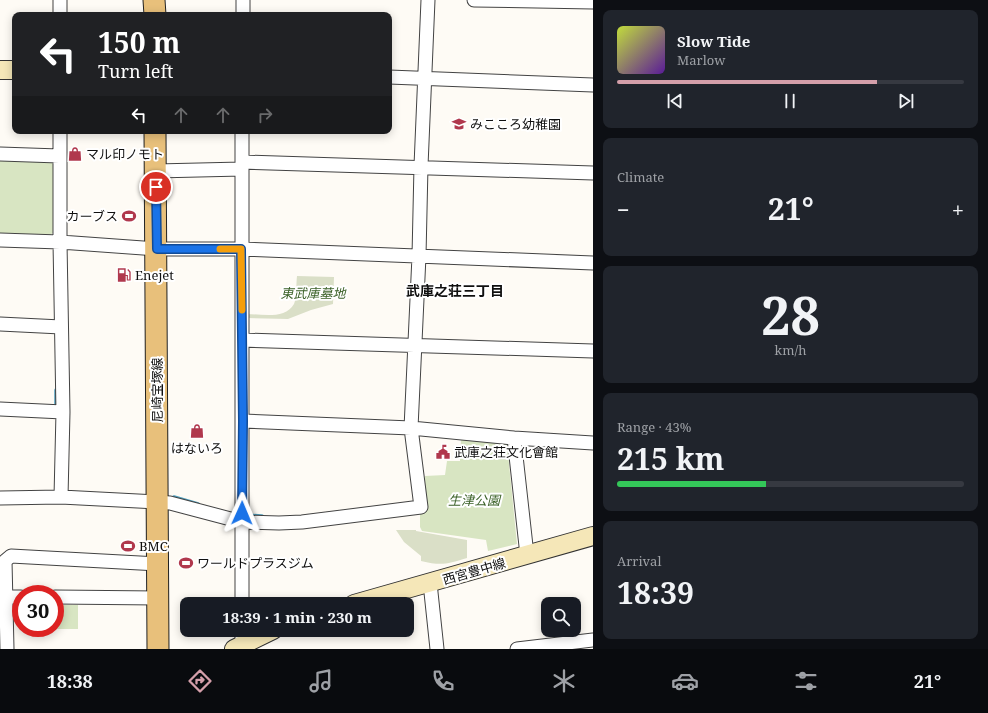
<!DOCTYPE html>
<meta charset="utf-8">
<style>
body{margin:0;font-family:"Noto Serif","Noto Sans JP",serif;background:#20242c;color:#f1f3f6;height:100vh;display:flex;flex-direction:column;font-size:15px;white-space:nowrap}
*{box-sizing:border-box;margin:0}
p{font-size:13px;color:#9ea1a6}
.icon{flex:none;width:22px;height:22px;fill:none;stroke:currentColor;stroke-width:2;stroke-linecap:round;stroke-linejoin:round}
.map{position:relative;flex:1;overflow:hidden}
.drawer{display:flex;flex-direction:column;gap:10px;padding:10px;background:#0d0f14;width:395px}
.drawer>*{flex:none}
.hud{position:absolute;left:12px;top:12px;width:380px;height:122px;border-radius:8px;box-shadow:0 2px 10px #0003;background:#202124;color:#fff;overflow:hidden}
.buttons{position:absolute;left:541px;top:597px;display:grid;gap:8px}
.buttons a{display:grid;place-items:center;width:40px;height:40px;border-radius:8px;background:#171b24;box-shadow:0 2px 10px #0003;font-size:20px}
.speed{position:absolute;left:12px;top:585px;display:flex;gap:8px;font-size:20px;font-weight:700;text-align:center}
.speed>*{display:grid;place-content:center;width:52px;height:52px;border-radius:50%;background:#171b24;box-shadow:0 2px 10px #0003;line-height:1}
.speed .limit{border:6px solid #d22;background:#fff;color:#111}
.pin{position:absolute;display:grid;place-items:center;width:34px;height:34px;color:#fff;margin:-17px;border:2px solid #fff;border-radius:50%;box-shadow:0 1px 4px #0007}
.me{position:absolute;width:44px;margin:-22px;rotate:1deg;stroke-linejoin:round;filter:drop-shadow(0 0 3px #0008)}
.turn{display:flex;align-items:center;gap:14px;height:84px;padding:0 20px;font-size:18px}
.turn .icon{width:52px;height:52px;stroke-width:2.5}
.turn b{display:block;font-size:28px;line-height:34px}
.lanes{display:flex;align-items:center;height:38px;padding:0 20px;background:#0003;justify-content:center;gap:20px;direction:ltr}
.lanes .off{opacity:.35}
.big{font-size:30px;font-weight:700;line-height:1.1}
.drawer .tile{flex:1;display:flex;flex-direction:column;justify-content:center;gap:6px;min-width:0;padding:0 14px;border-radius:8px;background:#20242c}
.drawer .dial{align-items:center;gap:0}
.dial b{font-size:52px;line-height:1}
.song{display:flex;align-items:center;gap:12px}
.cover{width:48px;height:48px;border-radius:6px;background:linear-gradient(135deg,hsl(70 70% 55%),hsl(270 70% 35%))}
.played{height:4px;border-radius:2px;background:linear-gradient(90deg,#d49faa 75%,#363941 75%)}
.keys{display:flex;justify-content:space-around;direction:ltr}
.heat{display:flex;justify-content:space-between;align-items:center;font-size:22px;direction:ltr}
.charge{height:6px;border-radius:3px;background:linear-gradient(90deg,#34c759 43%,#363941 0)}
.trip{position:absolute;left:180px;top:597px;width:234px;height:40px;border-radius:8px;background:#171b24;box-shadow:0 2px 10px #0003;font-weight:700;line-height:40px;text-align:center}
.dock{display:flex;height:64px;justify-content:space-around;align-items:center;background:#090b0e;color:#9ea1a6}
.dock .icon{width:28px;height:28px}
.dock .active{color:#d49faa}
.dock b{font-size:18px;color:#f1f3f6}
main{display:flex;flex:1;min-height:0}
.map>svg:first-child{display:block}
.green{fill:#d8e5c2}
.cemetery{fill:#dadfc7}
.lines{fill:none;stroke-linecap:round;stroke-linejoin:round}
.stream{stroke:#4f9fbe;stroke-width:3.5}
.street-casing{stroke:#434343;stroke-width:15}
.secondary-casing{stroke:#323232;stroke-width:20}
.primary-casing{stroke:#212121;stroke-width:23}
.street{stroke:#fff;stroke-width:13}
.secondary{stroke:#f5e7b8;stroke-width:18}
.primary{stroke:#e8c07b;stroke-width:21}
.route-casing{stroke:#114b97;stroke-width:10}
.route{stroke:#1a73e8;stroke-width:7}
.slow{stroke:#f59e0b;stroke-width:7}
.labels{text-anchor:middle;stroke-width:4;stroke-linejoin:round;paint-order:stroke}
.poi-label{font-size:13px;fill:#101010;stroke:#fff;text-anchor:start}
.park-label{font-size:13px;font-style:italic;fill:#3b6128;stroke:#fff}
.street-label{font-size:13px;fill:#101010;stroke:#fff}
.neighbourhood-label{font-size:14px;font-weight:bold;fill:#101010;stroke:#fff}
</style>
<main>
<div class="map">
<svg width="593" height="649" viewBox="0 0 593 649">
<rect width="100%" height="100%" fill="#fefbf5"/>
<path class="green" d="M0,161H49L54,164V232L49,236L0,234Z
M461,438L504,441L507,444L517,544L488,551L486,540L422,531L420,527V513L426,510L425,476L445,475L447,461H460Z
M55,605H78V629H29V628H55Z"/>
<path class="cemetery" d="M297,276L334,277L333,304L311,310L288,319L247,318L246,314C261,314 285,320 294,304C297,298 296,283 297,276Z
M396,530H416V531L467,540V558C447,564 442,566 421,561V556L404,542Z"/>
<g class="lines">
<path class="stream" d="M56,390V404
M174,497L198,504
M245,515L262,516"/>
<defs>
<path id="street" d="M60,0V15
M474,0L593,2
M243,15V0
M389,77L593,85
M60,131V242L63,412L61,497
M242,131V604
M0,154L59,156
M242,162L593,173
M156,171L242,169
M0,240L60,242L157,249H241L593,263
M0,324L61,327
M242,340L593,351
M0,409L63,412
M243,421L411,428L514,438L593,443
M514,438L527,555
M0,498L61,497L157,502L170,503L242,522L279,523L302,522L421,507L411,428L419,256L421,166L428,0
M430,583L437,649
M7,597H21
M55,597L158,598
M242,630V649
M7,649L5,561L11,556L158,564
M517,649L593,640"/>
<path id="secondary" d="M0,70H15
M354,604L593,536
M234,649L273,630"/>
<path id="primary" d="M154,0L155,15
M155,131L158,649"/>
</defs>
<use href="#street" class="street-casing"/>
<use href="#secondary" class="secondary-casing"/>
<use href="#primary" class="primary-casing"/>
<use href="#street" class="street"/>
<use href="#secondary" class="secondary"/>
<use href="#primary" class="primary"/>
</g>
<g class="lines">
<defs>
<path id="route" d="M156,187L157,249H241L243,421L242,513"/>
</defs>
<use href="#route" class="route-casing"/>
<use href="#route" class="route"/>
<path class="slow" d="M220,249H241L242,310"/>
</g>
<defs>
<symbol id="school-bare" viewBox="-9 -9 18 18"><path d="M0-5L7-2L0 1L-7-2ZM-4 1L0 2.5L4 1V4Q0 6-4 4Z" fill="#b0384d" stroke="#fff" stroke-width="2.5" paint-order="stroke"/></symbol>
<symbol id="shop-bare" viewBox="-9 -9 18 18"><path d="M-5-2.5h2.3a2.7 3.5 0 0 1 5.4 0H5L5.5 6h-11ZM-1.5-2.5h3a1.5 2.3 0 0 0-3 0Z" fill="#b0384d" stroke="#fff" stroke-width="2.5" paint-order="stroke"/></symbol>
<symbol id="stadium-bare" viewBox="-9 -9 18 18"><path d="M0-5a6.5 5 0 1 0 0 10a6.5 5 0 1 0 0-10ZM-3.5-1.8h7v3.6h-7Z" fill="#b0384d" stroke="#fff" stroke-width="2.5" paint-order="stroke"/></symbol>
<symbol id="fuel-bare" viewBox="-9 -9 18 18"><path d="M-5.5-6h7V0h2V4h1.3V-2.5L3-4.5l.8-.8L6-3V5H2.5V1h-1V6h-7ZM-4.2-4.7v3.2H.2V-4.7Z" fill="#b0384d" stroke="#fff" stroke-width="2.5" paint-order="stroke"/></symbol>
<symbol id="civic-bare" viewBox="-9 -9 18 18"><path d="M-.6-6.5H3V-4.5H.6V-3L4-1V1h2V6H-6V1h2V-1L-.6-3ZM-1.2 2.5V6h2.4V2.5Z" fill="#b0384d" stroke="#fff" stroke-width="2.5" paint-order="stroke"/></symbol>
</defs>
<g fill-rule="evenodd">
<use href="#school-bare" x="449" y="114" width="20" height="20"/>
<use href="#shop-bare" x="65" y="144" width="20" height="20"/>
<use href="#stadium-bare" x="119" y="206" width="20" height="20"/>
<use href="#fuel-bare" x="114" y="265" width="20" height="20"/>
<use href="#shop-bare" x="187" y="421" width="20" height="20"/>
<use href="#civic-bare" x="433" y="442" width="20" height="20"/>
<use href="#stadium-bare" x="118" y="536" width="20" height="20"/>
<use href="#stadium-bare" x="176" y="553" width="20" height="20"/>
</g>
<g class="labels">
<g class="poi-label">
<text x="470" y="129">みこころ幼稚園</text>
<text x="86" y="159">マル印ノモト</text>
<text x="118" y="221" text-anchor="end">カーブス</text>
<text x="135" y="280">Enejet</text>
<text x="197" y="453" text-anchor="middle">はないろ</text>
<text x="454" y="457">武庫之荘文化會館</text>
<text x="139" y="551">BMC</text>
<text x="197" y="568">ワールドプラスジム</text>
</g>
<g class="park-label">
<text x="313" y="298">東武庫墓地</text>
<text x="474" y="505">生津公園</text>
</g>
<g class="street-label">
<text transform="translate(157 390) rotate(-90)" y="5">尼崎宝塚線</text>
<text transform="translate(474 571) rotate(-16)" y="5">西宮豊中線</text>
</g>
<g class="neighbourhood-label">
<text x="455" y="296">武庫之荘三丁目</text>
</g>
</g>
</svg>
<div class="buttons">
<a><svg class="icon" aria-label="search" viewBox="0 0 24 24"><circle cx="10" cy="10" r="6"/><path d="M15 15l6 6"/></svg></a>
</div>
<div class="speed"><div class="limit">30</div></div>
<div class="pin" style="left:156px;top:187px;background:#d93025"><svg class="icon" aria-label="arrive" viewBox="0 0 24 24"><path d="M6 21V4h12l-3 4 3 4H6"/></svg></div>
<svg class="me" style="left:242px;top:513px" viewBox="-20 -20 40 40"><path d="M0-17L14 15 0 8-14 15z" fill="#1a73e8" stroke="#fff" stroke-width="4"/></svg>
<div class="trip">18:39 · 1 min · 230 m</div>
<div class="hud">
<div class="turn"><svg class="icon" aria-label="left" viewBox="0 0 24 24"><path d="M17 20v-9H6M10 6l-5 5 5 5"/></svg><div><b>150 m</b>Turn left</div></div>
<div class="lanes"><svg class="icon" aria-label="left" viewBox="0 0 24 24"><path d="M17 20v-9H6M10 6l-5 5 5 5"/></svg><svg class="icon off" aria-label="ahead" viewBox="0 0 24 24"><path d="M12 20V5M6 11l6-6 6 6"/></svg><svg class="icon off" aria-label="ahead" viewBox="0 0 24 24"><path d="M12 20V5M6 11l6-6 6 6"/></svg><svg class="icon off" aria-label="right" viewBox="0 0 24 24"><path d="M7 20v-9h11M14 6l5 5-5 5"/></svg></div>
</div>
</div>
<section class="drawer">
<div class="tile">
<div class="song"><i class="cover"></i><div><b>Slow Tide</b><p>Marlow</p></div></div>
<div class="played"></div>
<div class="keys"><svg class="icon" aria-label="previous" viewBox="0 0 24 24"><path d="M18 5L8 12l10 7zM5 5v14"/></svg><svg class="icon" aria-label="pause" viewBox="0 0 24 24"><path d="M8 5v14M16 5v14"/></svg><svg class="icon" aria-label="next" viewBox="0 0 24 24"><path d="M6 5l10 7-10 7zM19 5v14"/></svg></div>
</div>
<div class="tile"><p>Climate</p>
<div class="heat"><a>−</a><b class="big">21°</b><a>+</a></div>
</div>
<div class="tile dial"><b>28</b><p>km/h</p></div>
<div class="tile"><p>Range · 43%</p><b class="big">215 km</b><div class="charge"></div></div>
<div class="tile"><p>Arrival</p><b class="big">18:39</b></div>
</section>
</main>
<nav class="dock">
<b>18:38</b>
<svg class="icon active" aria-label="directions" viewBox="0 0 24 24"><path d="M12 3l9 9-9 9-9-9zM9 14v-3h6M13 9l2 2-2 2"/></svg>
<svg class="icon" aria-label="music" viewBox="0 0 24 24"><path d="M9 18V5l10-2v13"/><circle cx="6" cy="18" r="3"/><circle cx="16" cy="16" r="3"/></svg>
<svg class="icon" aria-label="phone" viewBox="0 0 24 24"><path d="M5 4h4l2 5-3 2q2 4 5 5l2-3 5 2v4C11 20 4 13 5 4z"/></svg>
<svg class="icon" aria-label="climate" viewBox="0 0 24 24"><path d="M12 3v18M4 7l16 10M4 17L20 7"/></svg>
<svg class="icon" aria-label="car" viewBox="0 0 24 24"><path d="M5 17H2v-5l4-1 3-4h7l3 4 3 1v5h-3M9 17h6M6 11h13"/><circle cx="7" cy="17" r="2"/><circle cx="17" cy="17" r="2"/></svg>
<svg class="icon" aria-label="filters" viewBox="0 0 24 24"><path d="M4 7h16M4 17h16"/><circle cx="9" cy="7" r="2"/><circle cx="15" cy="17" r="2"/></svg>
<b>21°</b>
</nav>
